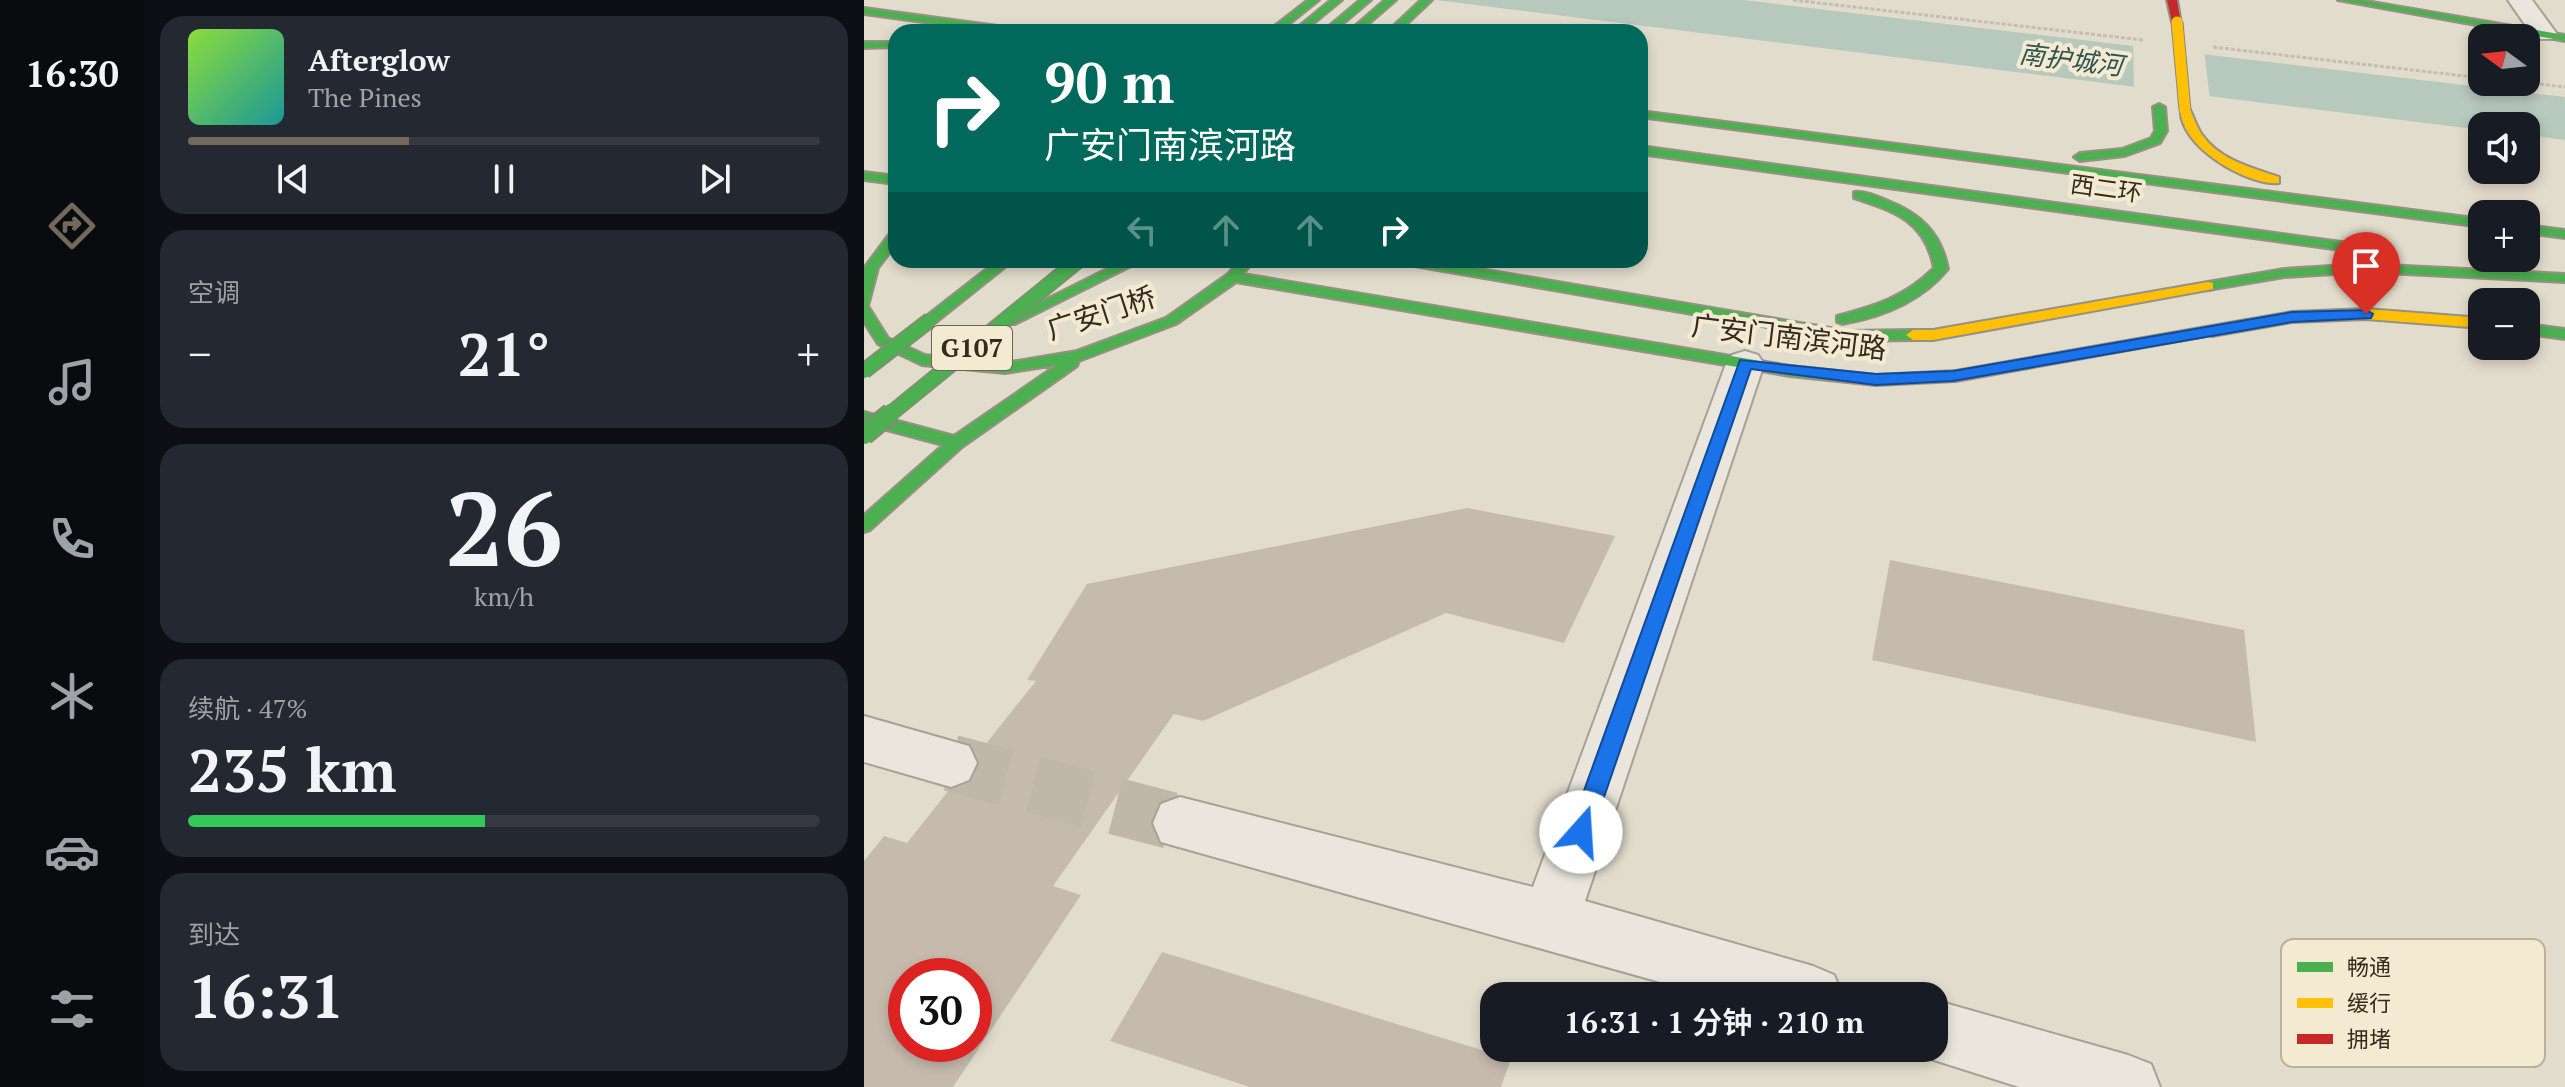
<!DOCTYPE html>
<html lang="zh">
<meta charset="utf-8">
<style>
body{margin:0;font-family:"PT Serif","Noto Sans SC",serif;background:#242831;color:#f1f3f6;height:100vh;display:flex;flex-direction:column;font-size:30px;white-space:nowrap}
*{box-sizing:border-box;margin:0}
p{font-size:26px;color:#9ea1a6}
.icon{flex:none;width:44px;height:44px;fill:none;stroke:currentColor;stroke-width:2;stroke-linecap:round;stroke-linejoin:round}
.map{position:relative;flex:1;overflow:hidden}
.sheet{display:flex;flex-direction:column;gap:16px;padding:16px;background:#0d0f14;width:720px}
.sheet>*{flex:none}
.hud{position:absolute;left:24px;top:24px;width:760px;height:244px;border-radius:24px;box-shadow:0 4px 12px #0003;background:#00695c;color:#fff;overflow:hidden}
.needle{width:52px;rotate:285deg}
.tools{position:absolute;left:1604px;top:24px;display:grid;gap:16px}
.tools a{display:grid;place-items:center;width:72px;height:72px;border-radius:16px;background:#171b24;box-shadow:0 4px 12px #0003;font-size:40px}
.speed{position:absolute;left:24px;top:958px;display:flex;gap:16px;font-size:40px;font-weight:700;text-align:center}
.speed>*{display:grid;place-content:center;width:104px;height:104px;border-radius:50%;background:#171b24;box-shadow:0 4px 12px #0003;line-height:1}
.speed .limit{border:12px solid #d22;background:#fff;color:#111}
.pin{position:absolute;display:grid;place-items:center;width:68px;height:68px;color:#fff;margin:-82px -34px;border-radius:50% 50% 50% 0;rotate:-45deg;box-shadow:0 0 8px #0007}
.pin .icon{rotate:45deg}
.me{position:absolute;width:88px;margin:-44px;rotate:19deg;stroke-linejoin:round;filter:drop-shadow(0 0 6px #0008)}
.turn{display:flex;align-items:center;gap:28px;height:168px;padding:0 24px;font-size:36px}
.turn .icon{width:104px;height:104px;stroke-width:2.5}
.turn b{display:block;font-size:56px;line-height:68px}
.lanes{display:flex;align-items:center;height:76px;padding:0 24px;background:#0003;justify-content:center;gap:40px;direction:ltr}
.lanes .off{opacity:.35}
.big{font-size:60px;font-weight:600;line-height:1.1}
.sheet .widget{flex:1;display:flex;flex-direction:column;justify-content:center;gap:12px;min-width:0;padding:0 28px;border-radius:24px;background:#242831}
.sheet .dial{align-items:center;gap:0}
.dial b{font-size:104px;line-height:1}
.song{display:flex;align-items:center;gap:24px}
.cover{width:96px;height:96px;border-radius:12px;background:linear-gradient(135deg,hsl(90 70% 55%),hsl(180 70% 35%))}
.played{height:8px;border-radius:4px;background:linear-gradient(90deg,#72685b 35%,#363941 35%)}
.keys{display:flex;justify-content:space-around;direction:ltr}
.heat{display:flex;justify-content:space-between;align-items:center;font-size:44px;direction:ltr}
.charge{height:12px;border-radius:6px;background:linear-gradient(90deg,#34c759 47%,#363941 0)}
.trip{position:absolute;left:616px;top:982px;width:468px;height:80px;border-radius:24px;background:#171b24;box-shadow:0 4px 12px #0003;font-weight:600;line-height:80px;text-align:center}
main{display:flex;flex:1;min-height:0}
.tabs{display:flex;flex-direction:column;width:144px;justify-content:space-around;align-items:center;background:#090b0e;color:#9ea1a6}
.tabs .icon{width:56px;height:56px}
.tabs .current{color:#72685b}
.tabs b{font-size:36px;color:#f1f3f6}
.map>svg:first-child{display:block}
.water{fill:#b7c8bd}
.pier{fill:#e2dccc}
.building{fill:#c6baad;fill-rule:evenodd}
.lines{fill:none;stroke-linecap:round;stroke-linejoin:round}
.street-tunnel{stroke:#bfb8a9;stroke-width:57;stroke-dasharray:57 28;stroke-linecap:butt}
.street-casing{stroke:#a7a195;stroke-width:4}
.fast-casing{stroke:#979084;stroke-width:4}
.slow-casing{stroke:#979084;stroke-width:4}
.jam-casing{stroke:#979084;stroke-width:4}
.path{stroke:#c3bdb4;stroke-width:3;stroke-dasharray:4 2;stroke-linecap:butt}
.street{fill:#eae6dd;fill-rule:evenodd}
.fast{fill:#4caf50;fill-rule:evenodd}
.slow{fill:#ffc107;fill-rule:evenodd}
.jam{fill:#c62828;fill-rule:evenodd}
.fast-bridge-far1-casing{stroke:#8d867c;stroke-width:17;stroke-linecap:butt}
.fast-bridge-casing{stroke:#8d867c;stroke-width:22;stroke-linecap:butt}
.slow-bridge-casing{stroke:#8d867c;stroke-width:13;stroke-linecap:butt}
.fast-bridge-far1{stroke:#4caf50;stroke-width:14}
.fast-bridge{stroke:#4caf50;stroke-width:18}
.slow-bridge{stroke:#ffc107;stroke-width:11}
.route{fill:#1a73e8;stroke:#114b97;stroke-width:2}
.labels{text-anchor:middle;stroke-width:8;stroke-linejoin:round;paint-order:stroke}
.far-street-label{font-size:24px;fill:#352a1e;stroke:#f4ead1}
.far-water-label{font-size:26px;font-style:italic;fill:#2e5453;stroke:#f4ead1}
.shield{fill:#f4ead1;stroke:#6e6454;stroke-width:2}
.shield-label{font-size:26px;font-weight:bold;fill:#352a1e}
.street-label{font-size:28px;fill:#352a1e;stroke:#f4ead1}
.key{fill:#f4ead1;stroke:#bbb09b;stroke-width:2}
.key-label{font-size:22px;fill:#352a1e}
</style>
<main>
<nav class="tabs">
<b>16:30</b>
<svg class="icon current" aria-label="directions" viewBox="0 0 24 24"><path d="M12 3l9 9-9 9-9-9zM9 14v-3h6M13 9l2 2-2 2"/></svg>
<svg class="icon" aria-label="music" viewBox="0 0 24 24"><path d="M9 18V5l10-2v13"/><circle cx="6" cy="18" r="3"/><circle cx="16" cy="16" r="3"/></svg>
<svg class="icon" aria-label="phone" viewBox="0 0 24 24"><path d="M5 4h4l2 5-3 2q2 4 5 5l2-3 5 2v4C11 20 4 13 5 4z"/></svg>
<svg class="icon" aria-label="climate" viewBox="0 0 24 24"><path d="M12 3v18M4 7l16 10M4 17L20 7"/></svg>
<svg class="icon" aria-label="car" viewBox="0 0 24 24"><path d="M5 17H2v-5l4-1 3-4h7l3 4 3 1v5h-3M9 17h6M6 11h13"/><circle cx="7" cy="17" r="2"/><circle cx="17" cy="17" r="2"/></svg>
<svg class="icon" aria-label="filters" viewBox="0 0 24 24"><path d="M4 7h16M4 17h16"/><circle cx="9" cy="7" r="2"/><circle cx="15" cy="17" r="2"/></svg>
</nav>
<section class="sheet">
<div class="widget">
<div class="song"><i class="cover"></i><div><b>Afterglow</b><p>The Pines</p></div></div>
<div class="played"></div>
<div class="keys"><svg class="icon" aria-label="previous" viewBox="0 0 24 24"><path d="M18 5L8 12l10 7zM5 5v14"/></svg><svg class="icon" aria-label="pause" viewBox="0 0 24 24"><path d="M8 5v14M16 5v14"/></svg><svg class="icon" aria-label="next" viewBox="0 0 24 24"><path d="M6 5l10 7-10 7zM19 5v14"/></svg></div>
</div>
<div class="widget"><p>空调</p>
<div class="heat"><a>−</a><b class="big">21°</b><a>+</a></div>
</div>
<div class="widget dial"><b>26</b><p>km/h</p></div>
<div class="widget"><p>续航 · 47%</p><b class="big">235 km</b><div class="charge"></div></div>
<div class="widget"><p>到达</p><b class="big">16:31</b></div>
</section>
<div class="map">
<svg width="1701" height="1087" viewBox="0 0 1701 1087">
<rect width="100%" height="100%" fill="#e2dccc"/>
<path class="water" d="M572,0H879L1701,97V140L1662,135V126H1618V130Z"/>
<path class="pier" d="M1269,42L1340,50L1346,100L1270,91Z"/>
<path class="building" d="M603,508L751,536L700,643L582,613L339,721L310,714L189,886L217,895L89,1087H0V861L20,836L43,843L85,790L108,781L116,764L113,755L172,681L163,680L223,584ZM42,976H110V1044H42Z
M1026,560L1380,630L1392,742L1008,660Z
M298,952L647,1059L637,1087H386L246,1041Z"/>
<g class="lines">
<path class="street-tunnel" d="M87,763L316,823"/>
<defs>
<path id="street" d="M1644,0H1668L1693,34L1689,39H1671Z
M881,351L894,355L900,364L721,901L949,966L970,975L979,996H846L297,842L289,823L297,804L316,797L669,887L862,364L868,355Z
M0,716L105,746L113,763L105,780L87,787L0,762Z
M1070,1000L1264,1055L1287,1064L1296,1087H1155L1048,1053L1046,1048H1070Z"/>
<path id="fast" d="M444,0H455L415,32H403Z
M467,0H478L439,32H428Z
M496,0H507L469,32H458Z
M521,0H532L495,32H484Z
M557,0H568L534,32H523Z
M1474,0H1496L1701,35V41Z
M0,8L156,29L161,32H133L0,14Z
M0,42H29L32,43V47L0,48Z
M1295,104L1301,107L1303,131L1296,143L1260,156L1216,161L1210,157L1216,153L1258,149L1287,138L1291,131L1289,107Z
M776,111L1618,219V227L776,117Z
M776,146L1499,245L1506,249L1499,253L776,154Z
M0,172L32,176V184L0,180Z
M990,192C1001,191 1012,196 1022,200C1056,213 1077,232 1084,269C1057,302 1019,317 978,324L973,322V316C1011,306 1041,297 1070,268C1061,221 1032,212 990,198Z
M1662,225L1701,230V238L1662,233Z
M32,231V244L14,268L4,306L24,338L61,355L141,363L213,351L302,318L364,274L376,260H390L379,274L926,366L1012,375L1092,371L1100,376L1092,381L1012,385L926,376L372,282L312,324L215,361L213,366L98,447L6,530L0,532V515L79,445L0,424V412L90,436L193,365L141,373L58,365L14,344L0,322V268L27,232Z
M134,260H150L71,323H61V317Z
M261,260H279L151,324H141L139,321Z
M532,260H563L984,331L1049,330L1056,335L1049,340L984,341L539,264Z
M1501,264L1701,274V282L1501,272L1420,277L1344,290L1337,286L1344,282L1420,269Z
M1662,324L1701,329V339L1662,334Z"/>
<path id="slow" d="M1317,108H1325C1330,117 1332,127 1339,136C1356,160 1389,168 1415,177V183C1383,186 1313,145 1317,108Z
M1344,282L1349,283V289L1069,340H1049L1042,335L1049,330H1069Z
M1502,309L1618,318V328L1502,319L1428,322L1348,336L1341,331L1348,326L1428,312Z"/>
<path id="jam" d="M1303,0H1313L1317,24L1308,22Z
M1348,326L1353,328V334L1092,381L1084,376L1092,371Z"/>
</defs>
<use href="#street" class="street-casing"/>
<use href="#fast" class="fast-casing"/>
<use href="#slow" class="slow-casing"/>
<use href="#jam" class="jam-casing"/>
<path class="path" d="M929,0L1279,40
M1349,47L1618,78
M1658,82L1701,87"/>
<use href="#street" class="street"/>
<use href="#fast" class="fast"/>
<use href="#slow" class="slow"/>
<use href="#jam" class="jam"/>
<defs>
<path id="fast-bridge-far1" d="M0,371L66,320
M25,415L215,260"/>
<path id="fast-bridge" d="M0,435L27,413"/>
<path id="slow-bridge" d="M1313,22L1321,110"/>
</defs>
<use href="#fast-bridge-far1" class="fast-bridge-far1-casing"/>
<use href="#fast-bridge" class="fast-bridge-casing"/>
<use href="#slow-bridge" class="slow-bridge-casing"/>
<use href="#fast-bridge-far1" class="fast-bridge-far1"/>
<use href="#fast-bridge" class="fast-bridge"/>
<use href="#slow-bridge" class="slow-bridge"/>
</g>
<path class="route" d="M1502,310L1509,314L1507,318L1428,322L1089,381L1012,385L887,369L728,832L725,840L717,843L709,840L705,832L876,360L1012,374L1089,371L1428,312Z"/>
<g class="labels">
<g class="far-street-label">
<text transform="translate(1242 189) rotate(8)" y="8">西二环</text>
</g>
<g class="far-water-label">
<text transform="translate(1207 60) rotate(7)" y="9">南护城河</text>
</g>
<rect class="shield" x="68" y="326" width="80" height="44" rx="6"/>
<g class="shield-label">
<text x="108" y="357">G107</text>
</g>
<g class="street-label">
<text transform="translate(237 313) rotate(-18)" y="10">广安门桥</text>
<text transform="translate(925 337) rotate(7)" y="10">广安门南滨河路</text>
</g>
</g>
<rect x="1417" y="939" width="264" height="128" rx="12" class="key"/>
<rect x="1433" y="962" width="36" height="10" fill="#4caf50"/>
<rect x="1433" y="998" width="36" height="10" fill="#ffc107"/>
<rect x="1433" y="1034" width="36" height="10" fill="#c62828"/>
<g class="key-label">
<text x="1483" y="975">畅通</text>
<text x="1483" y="1011">缓行</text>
<text x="1483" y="1047">拥堵</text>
</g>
</svg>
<div class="tools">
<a><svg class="needle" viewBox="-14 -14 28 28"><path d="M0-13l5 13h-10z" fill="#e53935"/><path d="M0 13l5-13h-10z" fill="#9ea1a6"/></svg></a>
<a><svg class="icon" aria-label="sound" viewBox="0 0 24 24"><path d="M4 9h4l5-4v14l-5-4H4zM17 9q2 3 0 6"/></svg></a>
<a>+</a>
<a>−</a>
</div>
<div class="speed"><div class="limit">30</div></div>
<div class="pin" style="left:1502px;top:314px;background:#d93025"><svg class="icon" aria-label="arrive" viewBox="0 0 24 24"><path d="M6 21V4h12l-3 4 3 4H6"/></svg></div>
<svg class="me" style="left:717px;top:832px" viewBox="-20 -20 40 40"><circle r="19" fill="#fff"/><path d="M0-13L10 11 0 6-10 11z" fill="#1a73e8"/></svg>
<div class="trip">16:31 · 1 分钟 · 210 m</div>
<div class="hud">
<div class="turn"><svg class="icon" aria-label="right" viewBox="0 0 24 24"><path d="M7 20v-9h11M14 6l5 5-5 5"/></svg><div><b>90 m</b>广安门南滨河路</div></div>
<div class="lanes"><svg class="icon off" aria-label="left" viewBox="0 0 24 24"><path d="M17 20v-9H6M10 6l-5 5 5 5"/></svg><svg class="icon off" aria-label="ahead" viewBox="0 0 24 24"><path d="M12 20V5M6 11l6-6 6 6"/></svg><svg class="icon off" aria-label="ahead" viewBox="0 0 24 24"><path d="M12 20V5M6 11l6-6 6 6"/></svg><svg class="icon" aria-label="right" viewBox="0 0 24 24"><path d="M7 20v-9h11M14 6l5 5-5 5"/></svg></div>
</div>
</div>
</main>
